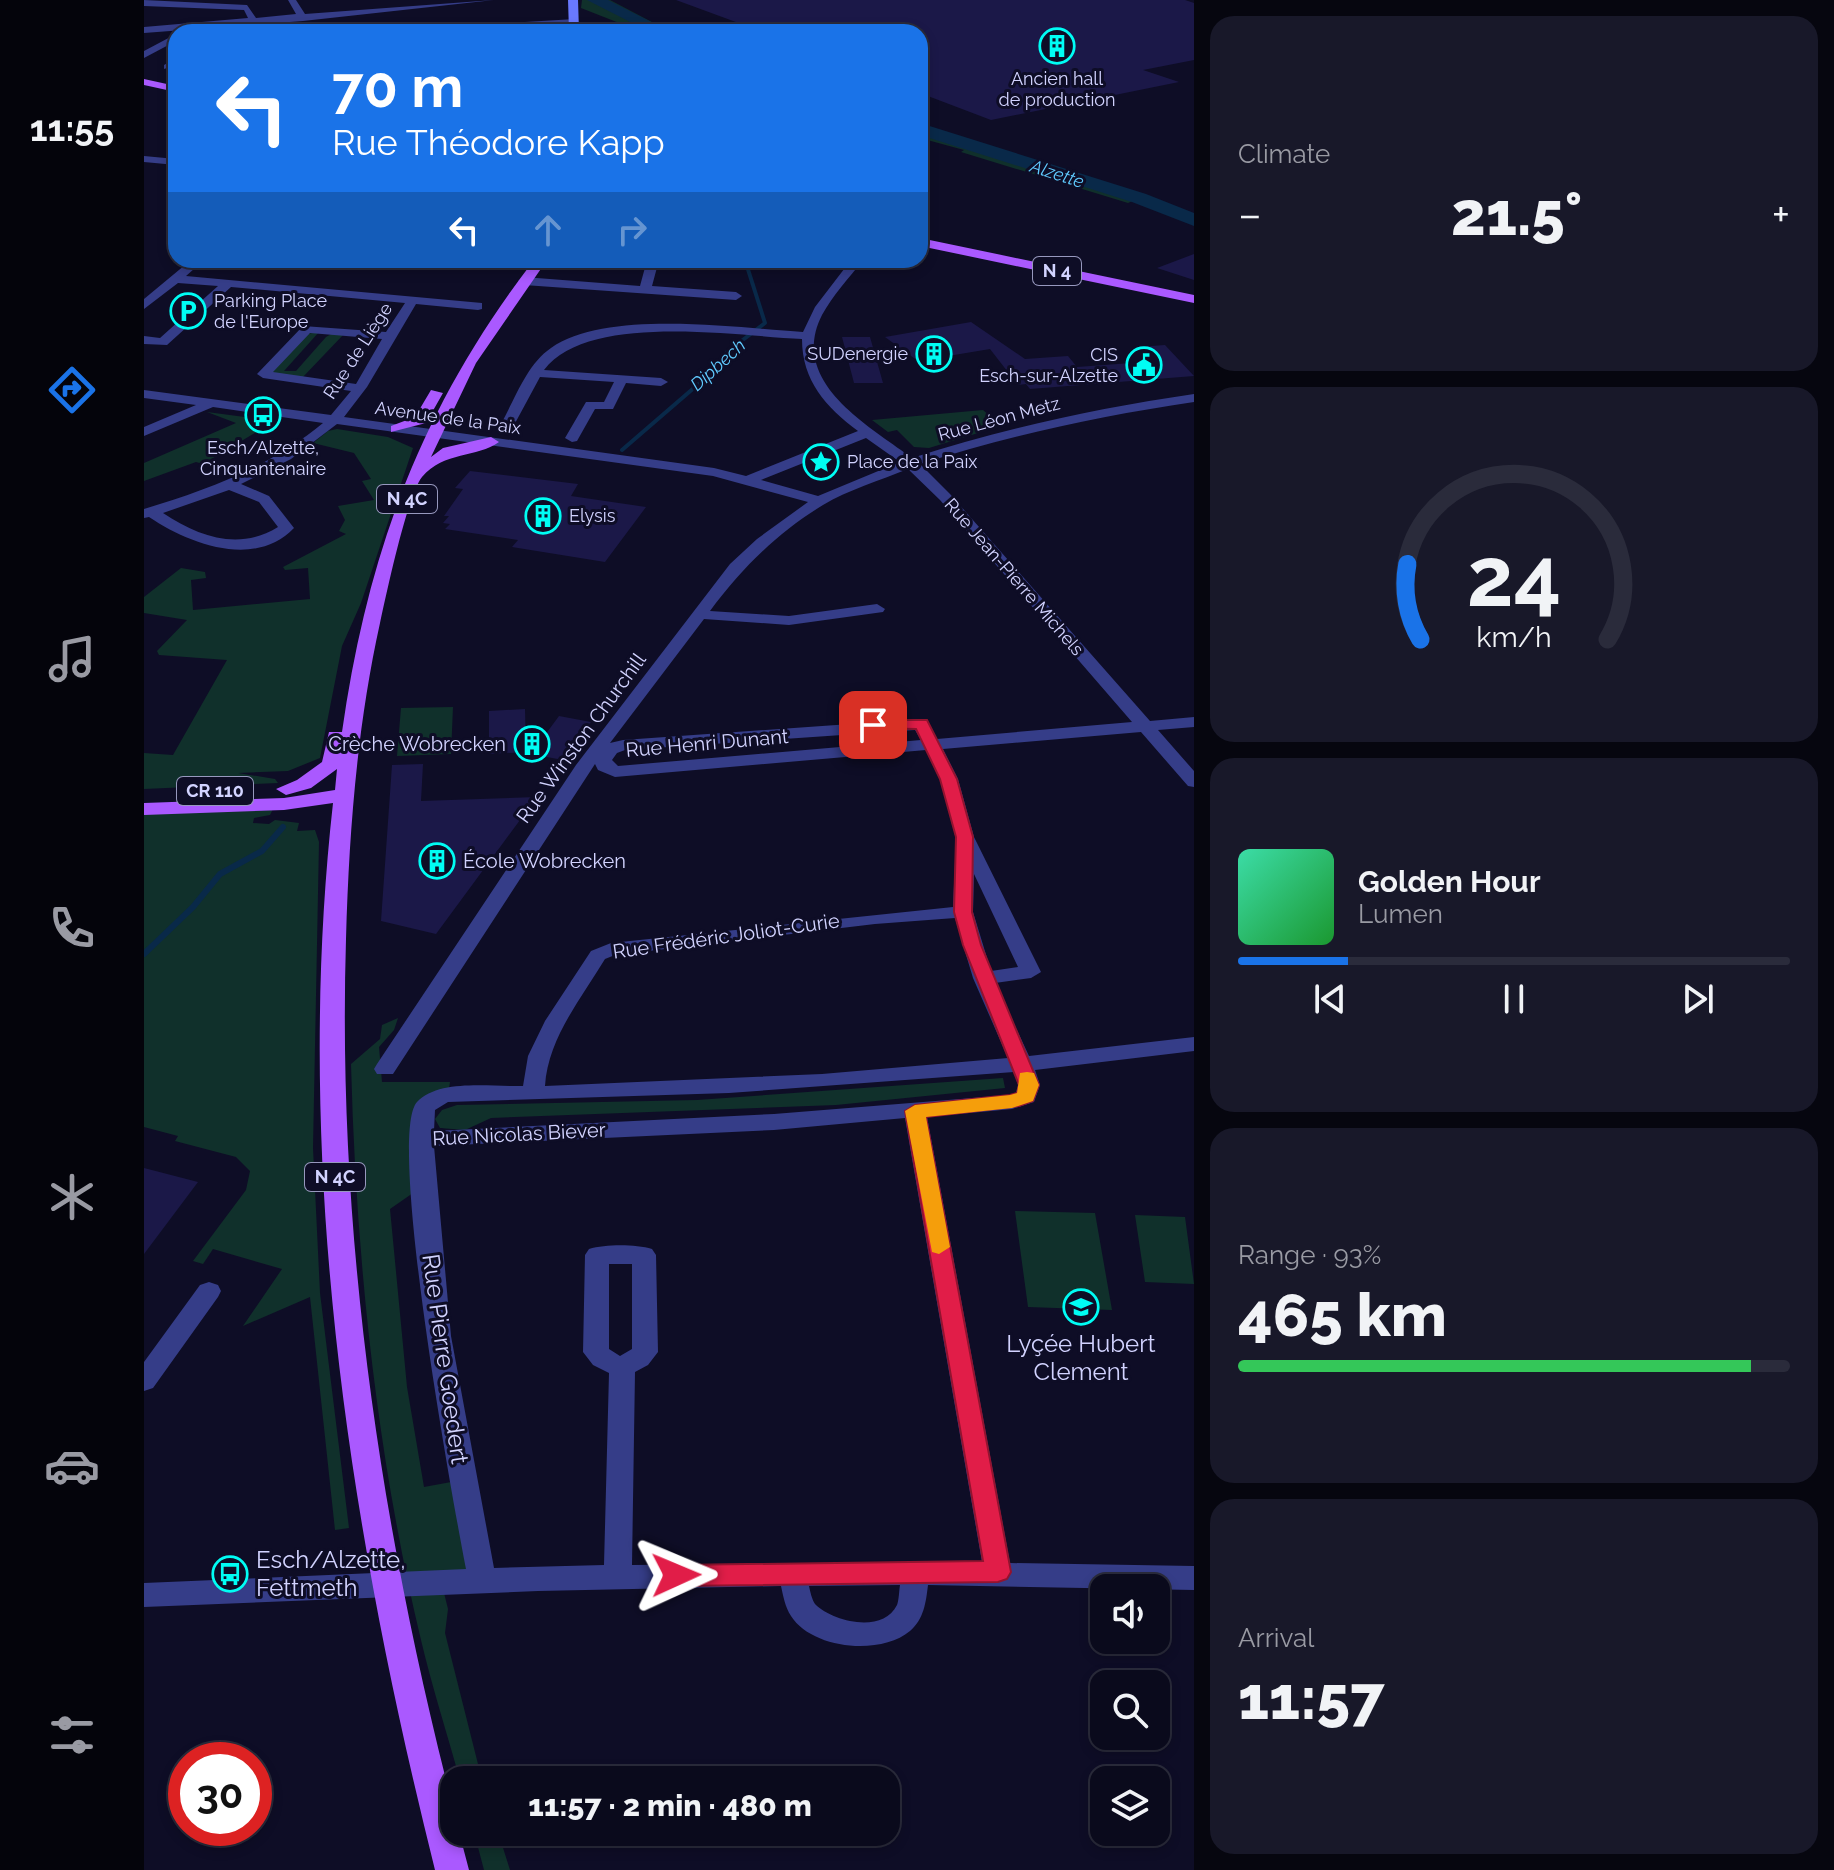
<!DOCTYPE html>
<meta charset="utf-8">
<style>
body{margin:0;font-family:Raleway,sans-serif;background:#181829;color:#f1f3f6;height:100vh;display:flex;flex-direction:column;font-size:30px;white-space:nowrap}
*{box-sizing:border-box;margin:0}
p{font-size:26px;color:#999aa3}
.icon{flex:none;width:44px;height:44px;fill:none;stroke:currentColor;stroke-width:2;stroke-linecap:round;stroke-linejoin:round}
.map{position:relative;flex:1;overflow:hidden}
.panel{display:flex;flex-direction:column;gap:16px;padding:16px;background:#06060f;width:640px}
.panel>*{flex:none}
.hud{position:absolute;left:24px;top:24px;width:760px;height:244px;border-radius:24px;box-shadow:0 4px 12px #0003,0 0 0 2px #2a2b3b;background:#1a73e8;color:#fff;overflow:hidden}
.fabs{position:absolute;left:946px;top:1574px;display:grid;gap:16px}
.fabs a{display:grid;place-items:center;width:80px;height:80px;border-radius:16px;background:#0a0a1c;box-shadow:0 4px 12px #0003,0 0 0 2px #2a2b3b;font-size:40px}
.speed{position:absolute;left:24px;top:1742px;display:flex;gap:16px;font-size:40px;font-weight:700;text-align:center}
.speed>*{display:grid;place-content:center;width:104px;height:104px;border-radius:50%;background:#0a0a1c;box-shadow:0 4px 12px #0003,0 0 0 2px #2a2b3b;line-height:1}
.speed .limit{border:12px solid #d22;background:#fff;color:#111}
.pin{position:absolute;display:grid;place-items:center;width:68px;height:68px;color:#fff;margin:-34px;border-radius:16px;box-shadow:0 4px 12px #0006}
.me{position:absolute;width:88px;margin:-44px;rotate:89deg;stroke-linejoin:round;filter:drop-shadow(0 0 6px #0008)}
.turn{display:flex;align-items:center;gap:28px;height:168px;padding:0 32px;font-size:36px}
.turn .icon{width:104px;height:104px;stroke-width:2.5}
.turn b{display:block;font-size:56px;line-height:68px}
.lanes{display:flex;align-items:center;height:76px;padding:0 32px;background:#0003;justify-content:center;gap:40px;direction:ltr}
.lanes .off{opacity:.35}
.big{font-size:60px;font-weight:800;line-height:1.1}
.panel .card{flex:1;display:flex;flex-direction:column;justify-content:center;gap:12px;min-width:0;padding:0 28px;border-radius:24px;background:#181829}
.panel .dial{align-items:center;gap:0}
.dial svg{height:208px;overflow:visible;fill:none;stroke:#2a2b3b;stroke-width:7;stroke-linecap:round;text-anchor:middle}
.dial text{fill:#f1f3f6;stroke:none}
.song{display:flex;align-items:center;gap:24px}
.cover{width:96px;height:96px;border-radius:12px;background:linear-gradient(135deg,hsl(160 70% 55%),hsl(130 70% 35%))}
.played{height:8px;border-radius:4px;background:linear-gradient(90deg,#1a73e8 20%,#2a2b3b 20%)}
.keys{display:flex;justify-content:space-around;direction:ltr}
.heat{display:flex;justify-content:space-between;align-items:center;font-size:44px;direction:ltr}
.charge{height:12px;border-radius:6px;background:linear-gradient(90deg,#34c759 93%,#2a2b3b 0)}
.trip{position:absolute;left:296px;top:1766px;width:460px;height:80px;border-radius:24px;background:#0a0a1c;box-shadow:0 4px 12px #0003,0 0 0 2px #2a2b3b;font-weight:800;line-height:80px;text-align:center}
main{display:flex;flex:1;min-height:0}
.tabs{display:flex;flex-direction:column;width:144px;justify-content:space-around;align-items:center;background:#04040b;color:#999aa3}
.tabs .icon{width:56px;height:56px}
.tabs .selected{color:#1a73e8}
.tabs b{font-size:36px;color:#f1f3f6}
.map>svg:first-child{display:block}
.green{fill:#10302b}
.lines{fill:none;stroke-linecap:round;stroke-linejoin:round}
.stream-far1{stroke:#092949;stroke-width:4}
.stream{stroke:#092949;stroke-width:6}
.river{fill:#092949;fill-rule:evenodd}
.building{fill:#1b1848}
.minor{fill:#353d88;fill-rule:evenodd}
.secondary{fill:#6979ff;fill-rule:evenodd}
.primary{fill:#aa59ff;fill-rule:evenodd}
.route{fill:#e11d48;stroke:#92132f;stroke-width:2}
.slow{fill:#f59e0b}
.labels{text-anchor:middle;stroke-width:6;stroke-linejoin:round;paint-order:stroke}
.far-poi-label{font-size:18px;fill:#d2d3ff;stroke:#0e0d26;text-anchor:start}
.far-water-label{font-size:18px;font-style:italic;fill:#60cbff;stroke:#0e0d26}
.shield{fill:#0e0d26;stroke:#9798be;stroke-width:2}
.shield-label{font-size:18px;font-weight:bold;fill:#d2d3ff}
.far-street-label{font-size:18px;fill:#d2d3ff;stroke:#0e0d26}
.street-label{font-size:20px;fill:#d2d3ff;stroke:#0e0d26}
.poi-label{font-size:20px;fill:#d2d3ff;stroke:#0e0d26;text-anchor:end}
.near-poi-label{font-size:24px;fill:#d2d3ff;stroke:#0e0d26}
.near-street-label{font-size:24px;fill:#d2d3ff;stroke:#0e0d26}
</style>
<main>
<nav class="tabs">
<b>11:55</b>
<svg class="icon selected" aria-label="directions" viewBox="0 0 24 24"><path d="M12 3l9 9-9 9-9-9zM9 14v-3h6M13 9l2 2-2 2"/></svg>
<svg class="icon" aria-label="music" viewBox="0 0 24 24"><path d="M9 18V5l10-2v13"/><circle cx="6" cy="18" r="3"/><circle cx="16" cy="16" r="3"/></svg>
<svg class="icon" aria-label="phone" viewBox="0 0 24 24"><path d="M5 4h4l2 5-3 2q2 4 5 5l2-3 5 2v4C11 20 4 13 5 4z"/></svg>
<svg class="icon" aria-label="climate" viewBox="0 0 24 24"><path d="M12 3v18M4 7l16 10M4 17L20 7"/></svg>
<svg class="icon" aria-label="car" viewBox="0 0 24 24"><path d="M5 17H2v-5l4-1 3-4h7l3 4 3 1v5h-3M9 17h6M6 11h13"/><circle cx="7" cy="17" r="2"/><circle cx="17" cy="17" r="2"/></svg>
<svg class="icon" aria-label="filters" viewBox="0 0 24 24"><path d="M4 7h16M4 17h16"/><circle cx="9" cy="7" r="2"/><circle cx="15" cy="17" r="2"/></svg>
</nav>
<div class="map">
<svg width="1050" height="1870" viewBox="0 0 1050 1870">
<rect width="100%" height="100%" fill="#0e0d26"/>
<path class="green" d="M438,0H466L527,32H498L437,8Z
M776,124L995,198L984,203L817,152L820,150L776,138Z
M175,332L140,371H152L182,337L189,333L200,334L158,378L126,372L162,334Z
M839,410L857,426L785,448L770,447L753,430L744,432L728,420Z
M63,412L131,421L59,464L52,462L0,481V463L92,423Z
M193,429L244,437L269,448L217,603L198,646L176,758L144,771L94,773L131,779L134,783L0,789V753L29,755L83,660L15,655L13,651L43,620L0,613V597L37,568L61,572L62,578L47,580L49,610L166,599L164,568L141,570L139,567L202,534L195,531L201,520L194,506L230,500L218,481L227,479L210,453L169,443L184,431Z
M309,707L307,754L253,756L257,708Z
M129,809L126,815L110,818L109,823L125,824L131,820L155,823L153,831L171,830L175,842L169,1148L176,1293L205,1528L191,1530L166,1297L99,1326L138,1269L69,1249L59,1264L49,1261L102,1190L106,1171L92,1157L31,1141L34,1136L0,1127V814Z
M254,1018L250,1030L235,1047L238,1082H306L304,1095L290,1099L279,1186L246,1209L263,1387L280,1487L318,1480L338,1578L297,1581L304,1609L301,1633L338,1780H316C303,1733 288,1687 277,1640C232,1452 212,1257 207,1064L236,1039L238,1025Z
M859,1078L861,1088L692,1105L347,1118L321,1130L296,1128L291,1119L298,1110L313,1105L553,1100Z
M871,1211L951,1213L968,1310L884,1307Z
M991,1215L1041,1217L1050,1284L1001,1282Z
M330,1832H354L366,1870H340Z"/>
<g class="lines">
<path class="stream-far1" d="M478,450L573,368L583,352L621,323L601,260"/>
<path class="stream" d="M0,954L49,907L76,874L118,851L139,827"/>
<path class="river" d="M443,0H464L527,32H506Z
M776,123L1002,194L1050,213V226L988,202L776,135Z"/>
</g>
<path class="building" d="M532,0H1041L1050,3V60L999,70L1035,82L847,120L776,93V32H666L656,29L619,32Z
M1050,254V280L1013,268Z
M827,322L881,359L924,356L933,367L1001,362L998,360L1006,359L994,347L1021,345L1050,376L886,389L882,384L874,385L846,349L774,361L741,337Z
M698,337H726L739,383H710Z
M326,471L434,484L427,496L502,507L461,562L368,547L374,540L301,529L306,524L299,523L305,516H300L319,489L311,488Z
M381,709L382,752L345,754V711Z
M415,716L447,722L419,760L387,754Z
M279,764L277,801L393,797L292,934L237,921L248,765Z
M0,1168L54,1182L0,1254Z"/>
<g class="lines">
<path class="minor" d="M0,0L103,5L112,18L152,14L144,0H152L161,14L350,0L159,21L0,33V27L104,18L100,10L0,6Z
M431,19L428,24L255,32L259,29Z
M32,34V41L0,58V51Z
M32,58V65L20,69V65Z
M0,156L32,159V165L0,162Z
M47,260L59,261L42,276L338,303V309L334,310L272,304L223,387L200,417L570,468L602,476L714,431C682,407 658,381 658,339C591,336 444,312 400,370L517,378L524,382L517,386L482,383L469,409H451L433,441L428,442L421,438L442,402H460L470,382L396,377L369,427L357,424C371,399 383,364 407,348C462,309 593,328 659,332L671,307L707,260H719C705,278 689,295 678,315C644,382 724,425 768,458C861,428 954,408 1050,394V402C956,416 866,435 776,464L806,494L1006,721L1050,717V727L1014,730L1050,771V787L1044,786L997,732L799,749L814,779L830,837L897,972L887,978L851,983L885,1056L1050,1037V1051L891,1070L896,1085L890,1102L868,1109L783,1117L866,1563L1050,1566V1590L784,1585C782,1602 780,1619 766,1631C736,1656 668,1649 647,1616C641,1607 639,1595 637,1586L394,1591L0,1607V1583L322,1569C310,1508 242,1136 273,1102C295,1078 349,1087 379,1086L384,1056L401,1021L447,951L467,943L809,907L812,839L796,779L782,750L471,777L454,770L451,764L249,1074H233L230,1069L233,1064L432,765L586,564L613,539L664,502L569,476L193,424L147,459L97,484L125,496L150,528C111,569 45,544 5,517L0,518V509C64,490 127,466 179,423L69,407L0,436V427L52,405L0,398V390L187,415L207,391L119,378L113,374L159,326L242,332L261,303L87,287L23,345L0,344V336L16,338L74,286L34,283L0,309V299ZM166,333L238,339L212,384L129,372ZM722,438L756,462L674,496L617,480ZM764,469L796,500L988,722L793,739L783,720L777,719L479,740L466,743L560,619L645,625L739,612L741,609L733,604L645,616L566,611C598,568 633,533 679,505C704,490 737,480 764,469ZM85,490L115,502L134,527C95,551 55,537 19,513ZM771,730L777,740L474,766L468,760L473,753L481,750ZM830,874L874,967L847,971L829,912ZM811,918L829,978L864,1058L678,1074L401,1086C404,1038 437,999 461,959L471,955L731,924ZM870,1072L874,1085L872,1093L866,1095L630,1114L290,1131L291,1110L304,1102L585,1093ZM761,1118L838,1562L488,1565L491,1372L504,1365L514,1352L512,1255L508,1249C491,1244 462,1244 445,1249L441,1255L439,1352L449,1365L465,1373L460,1565L350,1568L307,1336L290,1146L630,1130ZM465,1264H488V1349L476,1356L465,1349ZM756,1585C755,1591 755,1600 753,1605C739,1634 689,1622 671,1604C668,1600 666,1591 665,1586Z
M503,260H515L508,286L592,292L598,296L592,300L380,285L374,281L380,277L496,286Z
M557,260H592L594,262L588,265Z
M65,1282L74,1285L77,1291L74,1297L9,1388L0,1391V1362L56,1285Z"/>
<path class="secondary" d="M424,0H434L435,32H425Z"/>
<path class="primary" d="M0,79L32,86V92L0,85Z
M776,238L1050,295V303L776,246Z
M390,260H403L332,363L287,457L299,448L347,437L355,442C333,458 300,451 278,477C263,496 242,596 236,623C213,727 205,833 202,939C193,1233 236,1526 310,1811V1832H315L325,1870H291C204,1522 149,1162 189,803L140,810L0,815V803L140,798L191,790L193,769L167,788L142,795L132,789L153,780L178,762L185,732H198C224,550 278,406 390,260Z
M287,390L299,393L282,423L247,432V426L271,417Z"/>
</g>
<path class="route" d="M729,720H783L813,779L829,837L828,912L837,945L895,1085L889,1101L875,1106L782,1117L867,1572L863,1579L854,1582L532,1586L523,1583L519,1575L523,1568L532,1565L839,1561L761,1111L771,1105L866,1095L873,1093L875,1085L819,945L810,912L812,837L796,779L772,729L724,728L721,725Z"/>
<path class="slow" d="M883,1072L890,1073L895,1085L889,1101L868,1108L782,1117L806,1247L795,1254L788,1252L761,1111L771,1105L866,1095L873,1093L876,1073Z"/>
<defs>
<symbol id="building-ring" viewBox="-11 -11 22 22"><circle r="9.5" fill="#0e0d26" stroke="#00fdf4" stroke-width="1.5"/><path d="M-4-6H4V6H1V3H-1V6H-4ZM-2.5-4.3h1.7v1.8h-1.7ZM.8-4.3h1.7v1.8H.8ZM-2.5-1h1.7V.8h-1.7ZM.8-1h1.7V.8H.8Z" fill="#00fdf4"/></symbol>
<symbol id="parking-ring" viewBox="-11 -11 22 22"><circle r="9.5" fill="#0e0d26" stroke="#00fdf4" stroke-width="1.5"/><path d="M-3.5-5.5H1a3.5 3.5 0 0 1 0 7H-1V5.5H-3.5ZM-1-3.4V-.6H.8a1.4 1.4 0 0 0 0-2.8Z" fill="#00fdf4"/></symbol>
<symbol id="civic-ring" viewBox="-11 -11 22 22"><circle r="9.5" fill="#0e0d26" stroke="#00fdf4" stroke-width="1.5"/><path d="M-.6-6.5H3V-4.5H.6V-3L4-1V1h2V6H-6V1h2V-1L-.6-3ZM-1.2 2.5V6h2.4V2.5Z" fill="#00fdf4"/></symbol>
<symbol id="bus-ring" viewBox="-11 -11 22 22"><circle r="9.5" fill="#0e0d26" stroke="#00fdf4" stroke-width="1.5"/><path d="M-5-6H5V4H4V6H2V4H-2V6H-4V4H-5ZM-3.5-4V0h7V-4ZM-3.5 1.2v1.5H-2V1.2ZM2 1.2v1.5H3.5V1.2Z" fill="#00fdf4"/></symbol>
<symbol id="sight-ring" viewBox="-11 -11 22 22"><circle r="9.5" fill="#0e0d26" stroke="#00fdf4" stroke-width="1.5"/><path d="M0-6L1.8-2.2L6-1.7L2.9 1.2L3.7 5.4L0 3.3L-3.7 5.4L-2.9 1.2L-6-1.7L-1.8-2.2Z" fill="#00fdf4"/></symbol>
<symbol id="school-ring" viewBox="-11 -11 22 22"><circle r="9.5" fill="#0e0d26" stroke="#00fdf4" stroke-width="1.5"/><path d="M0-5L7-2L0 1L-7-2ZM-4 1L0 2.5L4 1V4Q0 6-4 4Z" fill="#00fdf4"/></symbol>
</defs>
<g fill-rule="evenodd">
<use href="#building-ring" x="893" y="26" width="40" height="40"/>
<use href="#parking-ring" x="24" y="291" width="40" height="40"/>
<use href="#building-ring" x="770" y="334" width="40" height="40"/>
<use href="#civic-ring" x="980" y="345" width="40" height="40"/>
<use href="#bus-ring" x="99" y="395" width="40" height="40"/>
<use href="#sight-ring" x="657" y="442" width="40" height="40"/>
<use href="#building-ring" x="379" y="496" width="40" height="40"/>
<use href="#building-ring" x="368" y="724" width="40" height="40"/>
<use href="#building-ring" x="273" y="841" width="40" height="40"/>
<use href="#school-ring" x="917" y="1287" width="40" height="40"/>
<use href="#bus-ring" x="66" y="1554" width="40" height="40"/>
</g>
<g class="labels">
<g class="far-poi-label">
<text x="913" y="85" text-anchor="middle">Ancien hall<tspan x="913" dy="21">de production</tspan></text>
<text x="70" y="307">Parking Place<tspan x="70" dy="21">de l'Europe</tspan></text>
<text x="764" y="360" text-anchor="end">SUDenergie</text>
<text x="974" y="361" text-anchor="end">CIS<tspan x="974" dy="21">Esch-sur-Alzette</tspan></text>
<text x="119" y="454" text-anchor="middle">Esch/Alzette,<tspan x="119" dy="21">Cinquantenaire</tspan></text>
<text x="703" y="468">Place de la Paix</text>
<text x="425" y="522">Elysis</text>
</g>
<g class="far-water-label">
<text transform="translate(913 174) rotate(18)" y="6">Alzette</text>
<text transform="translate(574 365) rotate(-42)" y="6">Dipbech</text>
</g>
<g class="shield">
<rect x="889" y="257" width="48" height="28" rx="6"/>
<rect x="233" y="485" width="60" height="28" rx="6"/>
<rect x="33" y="777" width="76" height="28" rx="6"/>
<rect x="161" y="1163" width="60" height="28" rx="6"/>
</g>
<g class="shield-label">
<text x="913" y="277">N 4</text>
<text x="263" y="505">N 4C</text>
<text x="71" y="797">CR 110</text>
<text x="191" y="1183">N 4C</text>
</g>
<g class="far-street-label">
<text transform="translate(214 351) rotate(-57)" y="6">Rue de Liège</text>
<text transform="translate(304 418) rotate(8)" y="6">Avenue de la Paix</text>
<text transform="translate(855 419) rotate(-15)" y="6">Rue Léon Metz</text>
<text transform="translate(870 577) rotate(49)" y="6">Rue Jean-Pierre Michels</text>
</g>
<g class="street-label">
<text transform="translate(437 738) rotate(-54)" y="7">Rue Winston Churchill</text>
<text transform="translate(563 743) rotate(-5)" y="7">Rue Henri Dunant</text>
<text transform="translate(582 936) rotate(-8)" y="7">Rue Frédéric Joliot-Curie</text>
<text transform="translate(375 1134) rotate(-3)" y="7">Rue Nicolas Biever</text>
</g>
<g class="poi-label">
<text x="362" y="751">Crèche Wobrecken</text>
<text x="319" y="868" text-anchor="start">École Wobrecken</text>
</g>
<g class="near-poi-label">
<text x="937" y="1352">Lyçée Hubert<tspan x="937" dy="28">Clement</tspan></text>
<text x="112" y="1568" text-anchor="start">Esch/Alzette,<tspan x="112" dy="28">Fettmeth</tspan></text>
</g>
<g class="near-street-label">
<text transform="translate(301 1359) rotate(82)" y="8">Rue Pierre Goedert</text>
</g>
</g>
</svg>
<div class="fabs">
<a><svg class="icon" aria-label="sound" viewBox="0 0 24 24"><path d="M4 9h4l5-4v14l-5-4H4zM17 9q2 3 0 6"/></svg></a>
<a><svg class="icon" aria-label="search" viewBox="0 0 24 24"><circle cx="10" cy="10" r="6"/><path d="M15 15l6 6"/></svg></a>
<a><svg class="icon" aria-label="layers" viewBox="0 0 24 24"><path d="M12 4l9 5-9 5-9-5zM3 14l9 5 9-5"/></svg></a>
</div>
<div class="speed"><div class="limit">30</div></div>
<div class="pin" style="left:729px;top:725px;background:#d93025"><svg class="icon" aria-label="arrive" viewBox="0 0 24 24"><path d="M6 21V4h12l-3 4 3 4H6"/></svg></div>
<svg class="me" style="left:532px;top:1575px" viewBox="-20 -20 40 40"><path d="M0-17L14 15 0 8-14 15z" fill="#e11d48" stroke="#fff" stroke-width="4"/></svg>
<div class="trip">11:57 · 2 min · 480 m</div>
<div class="hud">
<div class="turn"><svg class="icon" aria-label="left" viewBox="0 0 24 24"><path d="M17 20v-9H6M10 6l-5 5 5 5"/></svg><div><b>70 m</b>Rue Théodore Kapp</div></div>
<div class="lanes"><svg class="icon" aria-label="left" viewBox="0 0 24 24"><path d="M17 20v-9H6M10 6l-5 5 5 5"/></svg><svg class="icon off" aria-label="ahead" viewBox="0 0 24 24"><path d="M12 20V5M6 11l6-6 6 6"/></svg><svg class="icon off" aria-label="right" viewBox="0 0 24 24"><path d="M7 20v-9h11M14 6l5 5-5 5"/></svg></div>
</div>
</div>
<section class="panel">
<div class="card"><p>Climate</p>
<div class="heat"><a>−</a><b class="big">21.5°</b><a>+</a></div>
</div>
<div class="card dial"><svg viewBox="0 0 100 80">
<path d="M14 69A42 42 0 1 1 86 69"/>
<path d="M14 69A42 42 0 0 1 9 40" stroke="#1a73e8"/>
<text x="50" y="56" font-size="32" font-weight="700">24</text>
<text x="50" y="72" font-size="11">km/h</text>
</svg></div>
<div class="card">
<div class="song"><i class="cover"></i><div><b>Golden Hour</b><p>Lumen</p></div></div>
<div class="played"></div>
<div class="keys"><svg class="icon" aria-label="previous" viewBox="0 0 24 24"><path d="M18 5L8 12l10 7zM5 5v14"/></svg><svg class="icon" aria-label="pause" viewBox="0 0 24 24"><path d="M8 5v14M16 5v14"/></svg><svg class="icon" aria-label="next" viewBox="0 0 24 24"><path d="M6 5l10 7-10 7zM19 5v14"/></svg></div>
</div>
<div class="card"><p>Range · 93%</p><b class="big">465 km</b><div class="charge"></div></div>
<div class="card"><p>Arrival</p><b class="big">11:57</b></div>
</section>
</main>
